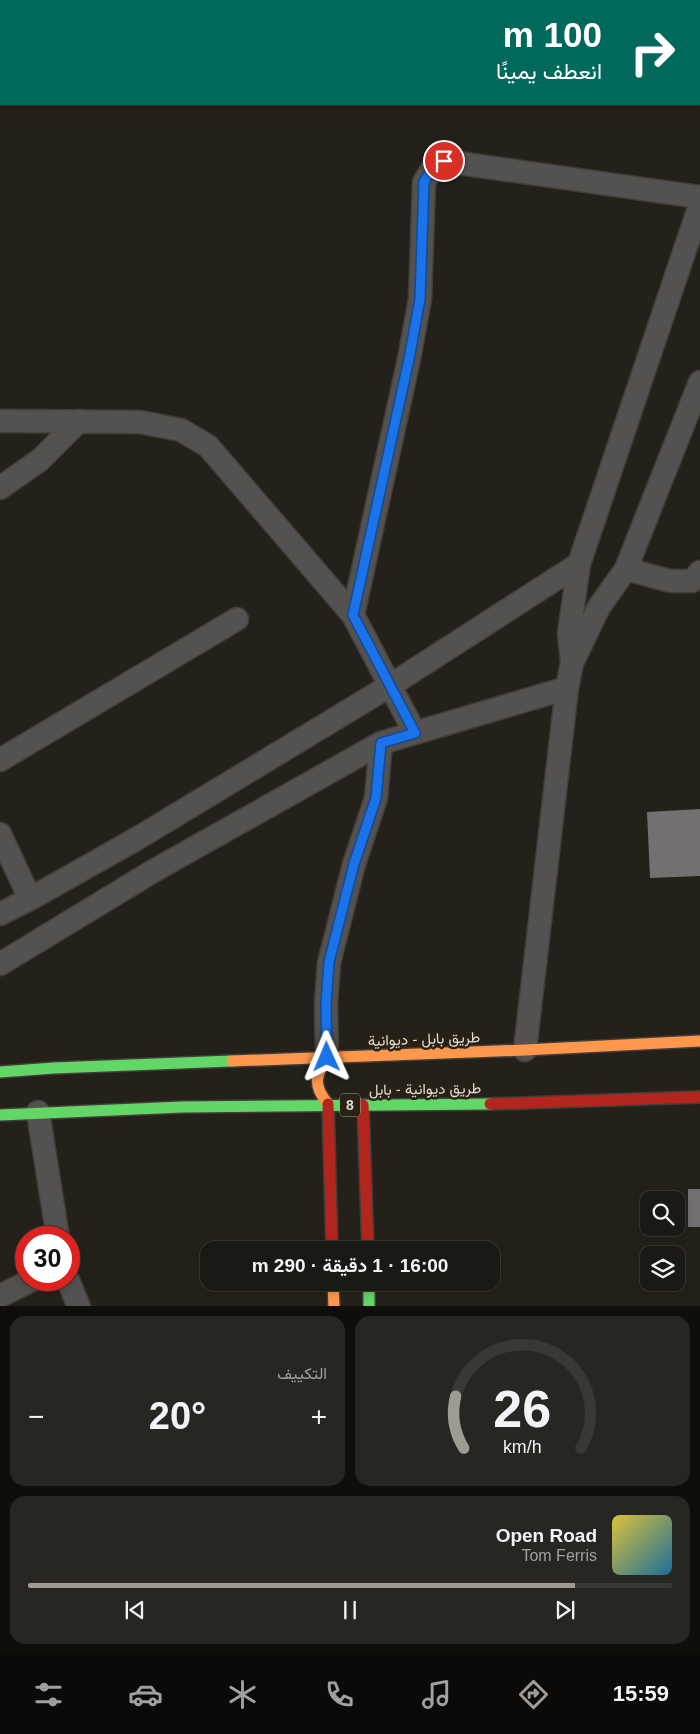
<!DOCTYPE html>
<html lang="ar">
<meta charset="utf-8">
<style>
body{margin:0;font-family:Arial,Vazirmatn,sans-serif;background:#282622;color:#f1f3f6;direction:rtl;height:100vh;display:flex;flex-direction:column;font-size:19px;white-space:nowrap}
*{box-sizing:border-box;margin:0}
p{font-size:16px;color:#a0a0a0}
.icon{flex:none;width:28px;height:28px;fill:none;stroke:currentColor;stroke-width:2;stroke-linecap:round;stroke-linejoin:round}
.map{position:relative;height:1306px;overflow:hidden;direction:ltr}
.panel{display:flex;flex-direction:column;gap:10px;padding:10px;background:#0f0e0b;flex:1}
.panel>*{flex:none}
.banner{position:absolute;left:0px;top:0px;width:700px;height:105px;box-shadow:0 2px 8px #0003,0 0 0 1px #393834;direction:rtl;background:#00695c;color:#fff;overflow:hidden}
.buttons{position:absolute;left:640px;top:1191px;display:grid;gap:10px}
.buttons a{display:grid;place-items:center;width:45px;height:45px;border-radius:10px;background:#1b1914;box-shadow:0 2px 8px #0003,0 0 0 1px #393834;font-size:25px}
.speed{position:absolute;left:15px;top:1226px;display:flex;gap:10px;font-size:25px;font-weight:700;text-align:center}
.speed>*{display:grid;place-content:center;width:65px;height:65px;border-radius:50%;background:#1b1914;box-shadow:0 2px 8px #0003,0 0 0 1px #393834;line-height:1}
.speed .limit{border:8px solid #d22;background:#fff;color:#111}
.pin{position:absolute;display:grid;place-items:center;width:42px;height:42px;color:#fff;margin:-21px;border:2px solid #fff;border-radius:50%;box-shadow:0 1px 5px #0007}
.me{position:absolute;width:55px;margin:-28px;rotate:359deg;stroke-linejoin:round;filter:drop-shadow(0 0 4px #0008)}
.turn{display:flex;align-items:center;gap:18px;height:105px;padding:0 15px;font-size:22px}
.turn .icon{width:65px;height:65px;stroke-width:2.5}
.turn b{display:block;font-size:35px;line-height:42px}
.big{font-size:38px;font-weight:600;line-height:1.1}
.panel .tile{flex:1;display:flex;flex-direction:column;justify-content:center;gap:8px;min-width:0;padding:0 18px;border-radius:15px;background:#282622}
.panel .dial{align-items:center;gap:0}
.dial svg{height:130px;overflow:visible;fill:none;stroke:#393834;stroke-width:7;stroke-linecap:round;text-anchor:middle}
.dial text{fill:#f1f3f6;stroke:none}
.song{display:flex;align-items:center;gap:15px}
.cover{width:60px;height:60px;border-radius:8px;background:linear-gradient(135deg,hsl(50 70% 55%),hsl(200 70% 35%))}
.played{height:5px;border-radius:2px;background:linear-gradient(90deg,#9f9b93 85%,#393834 85%)}
.keys{display:flex;justify-content:space-around;direction:ltr}
.heat{display:flex;justify-content:space-between;align-items:center;font-size:28px;direction:ltr}
.panel .tiles{flex:1;display:grid;gap:10px;grid-template-columns:1fr 1fr}
.tile:last-child{grid-column:span 2}
.trip{position:absolute;left:200px;top:1241px;width:300px;height:50px;border-radius:15px;background:#1b1914;box-shadow:0 2px 8px #0003,0 0 0 1px #393834;font-weight:600;line-height:50px;text-align:center;direction:rtl}
.dock{display:flex;height:80px;justify-content:space-around;align-items:center;background:#0b0a08;color:#a0a0a0}
.dock .icon{width:35px;height:35px}
.dock .current{color:#9f9b93}
.dock b{font-size:22px;color:#f1f3f6}
.map>svg:first-child{display:block}
.building{fill:#747070}
.lines{fill:none;stroke-linecap:round;stroke-linejoin:round}
.street-casing{stroke:#413e39;stroke-width:25}
.fast-casing{stroke:#413e39;stroke-width:14}
.slow-casing{stroke:#413e39;stroke-width:14}
.jam-casing{stroke:#413e39;stroke-width:14}
.street{stroke:#545250;stroke-width:22}
.fast{stroke:#63d668;stroke-width:11}
.slow{stroke:#ff974d;stroke-width:11}
.jam{stroke:#b3261e;stroke-width:11}
.route-casing{stroke:#114b97;stroke-width:12}
.route{stroke:#1a73e8;stroke-width:9}
.labels{text-anchor:middle;stroke-width:5;stroke-linejoin:round;paint-order:stroke}
.shield{fill:#292215;stroke:#aaa59b;stroke-width:1}
.shield-label{font-size:14px;font-weight:bold;fill:#e1ddd4}
.street-label{font-size:15px;fill:#e1ddd4;stroke:#292215}
</style>
<div class="map">
<svg width="700" height="1307" viewBox="0 0 700 1307">
<rect width="100%" height="100%" fill="#24211a"/>
<path class="building" d="M700,809V876L650,878L647,812Z
M688,1189H700V1227H688Z"/>
<g class="lines">
<defs>
<path id="street" d="M0,421L140,422L181,430L208,446L353,615L415,733
M0,488L40,460L79,421
M626,569L670,581H692L700,572
M353,615L409,359L420,299L424,182L432,169L444,161L700,197
M572,663L569,633L579,564L700,205
M0,760L237,619
M0,834L30,899
M0,914L30,899L138,838L391,685L579,564
M0,964L155,870L381,743L567,688
M525,1050L567,688L572,663L599,607L626,569L700,382
M327,1057L326,1004L329,963L354,864L376,798L381,743
M38,1112L58,1238
M68,1280L79,1307
M0,1296L32,1280"/>
<path id="fast" d="M0,1072L54,1068L232,1061
M0,1115L182,1107L490,1104
M369,1282V1307"/>
<path id="slow" d="M232,1061L525,1050L700,1041
M328,1104C313,1086 314,1074 330,1057
M333,1282L334,1307"/>
<path id="jam" d="M328,1104L332,1250
M490,1104L700,1097
M363,1105L368,1250"/>
</defs>
<use href="#street" class="street-casing"/>
<use href="#fast" class="fast-casing"/>
<use href="#slow" class="slow-casing"/>
<use href="#jam" class="jam-casing"/>
<use href="#street" class="street"/>
<use href="#fast" class="fast"/>
<use href="#slow" class="slow"/>
<use href="#jam" class="jam"/>
</g>
<g class="lines">
<defs>
<path id="route" d="M327,1057L326,1004L329,962L354,864L376,798L381,743L415,733L353,615L409,359L420,299L424,182L432,169L444,161"/>
</defs>
<use href="#route" class="route-casing"/>
<use href="#route" class="route"/>
</g>
<g class="labels">
<rect class="shield" x="340" y="1093.5" width="20" height="23" rx="4"/>
<g class="shield-label">
<text x="350" y="1110">8</text>
</g>
<g class="street-label">
<text transform="translate(424 1039) rotate(-2)" y="5">طريق بابل - ديوانية</text>
<text transform="translate(425 1089) rotate(-1)" y="5">طريق ديوانية - بابل</text>
</g>
</g>
</svg>
<div class="buttons">
<a><svg class="icon" aria-label="search" viewBox="0 0 24 24"><circle cx="10" cy="10" r="6"/><path d="M15 15l6 6"/></svg></a>
<a><svg class="icon" aria-label="layers" viewBox="0 0 24 24"><path d="M12 4l9 5-9 5-9-5zM3 14l9 5 9-5"/></svg></a>
</div>
<div class="speed"><div class="limit">30</div></div>
<div class="pin" style="left:444px;top:161px;background:#d93025"><svg class="icon" aria-label="arrive" viewBox="0 0 24 24"><path d="M6 21V4h12l-3 4 3 4H6"/></svg></div>
<svg class="me" style="left:327px;top:1057px" viewBox="-20 -20 40 40"><path d="M0-17L14 15 0 8-14 15z" fill="#1a73e8" stroke="#fff" stroke-width="4"/></svg>
<div class="trip">16:00 · 1 دقيقة · 290 m</div>
<div class="banner">
<div class="turn"><svg class="icon" aria-label="right" viewBox="0 0 24 24"><path d="M7 20v-9h11M14 6l5 5-5 5"/></svg><div><b>100 m</b>انعطف يمينًا</div></div>
</div>
</div>
<section class="panel">
<div class="tiles">
<div class="tile dial"><svg viewBox="0 0 100 80">
<path d="M14 69A42 42 0 1 1 86 69"/>
<path d="M14 69A42 42 0 0 1 9 37" stroke="#9f9b93"/>
<text x="50" y="56" font-size="32" font-weight="700">26</text>
<text x="50" y="72" font-size="11">km/h</text>
</svg></div>
<div class="tile"><p>التكييف</p>
<div class="heat"><a>−</a><b class="big">20°</b><a>+</a></div>
</div>
<div class="tile">
<div class="song"><i class="cover"></i><div><b>Open Road</b><p>Tom Ferris</p></div></div>
<div class="played"></div>
<div class="keys"><svg class="icon" aria-label="previous" viewBox="0 0 24 24"><path d="M18 5L8 12l10 7zM5 5v14"/></svg><svg class="icon" aria-label="pause" viewBox="0 0 24 24"><path d="M8 5v14M16 5v14"/></svg><svg class="icon" aria-label="next" viewBox="0 0 24 24"><path d="M6 5l10 7-10 7zM19 5v14"/></svg></div>
</div>
</div>
</section>
<nav class="dock">
<b>15:59</b>
<svg class="icon current" aria-label="directions" viewBox="0 0 24 24"><path d="M12 3l9 9-9 9-9-9zM9 14v-3h6M13 9l2 2-2 2"/></svg>
<svg class="icon" aria-label="music" viewBox="0 0 24 24"><path d="M9 18V5l10-2v13"/><circle cx="6" cy="18" r="3"/><circle cx="16" cy="16" r="3"/></svg>
<svg class="icon" aria-label="phone" viewBox="0 0 24 24"><path d="M5 4h4l2 5-3 2q2 4 5 5l2-3 5 2v4C11 20 4 13 5 4z"/></svg>
<svg class="icon" aria-label="climate" viewBox="0 0 24 24"><path d="M12 3v18M4 7l16 10M4 17L20 7"/></svg>
<svg class="icon" aria-label="car" viewBox="0 0 24 24"><path d="M5 17H2v-5l4-1 3-4h7l3 4 3 1v5h-3M9 17h6M6 11h13"/><circle cx="7" cy="17" r="2"/><circle cx="17" cy="17" r="2"/></svg>
<svg class="icon" aria-label="filters" viewBox="0 0 24 24"><path d="M4 7h16M4 17h16"/><circle cx="9" cy="7" r="2"/><circle cx="15" cy="17" r="2"/></svg>
</nav>
